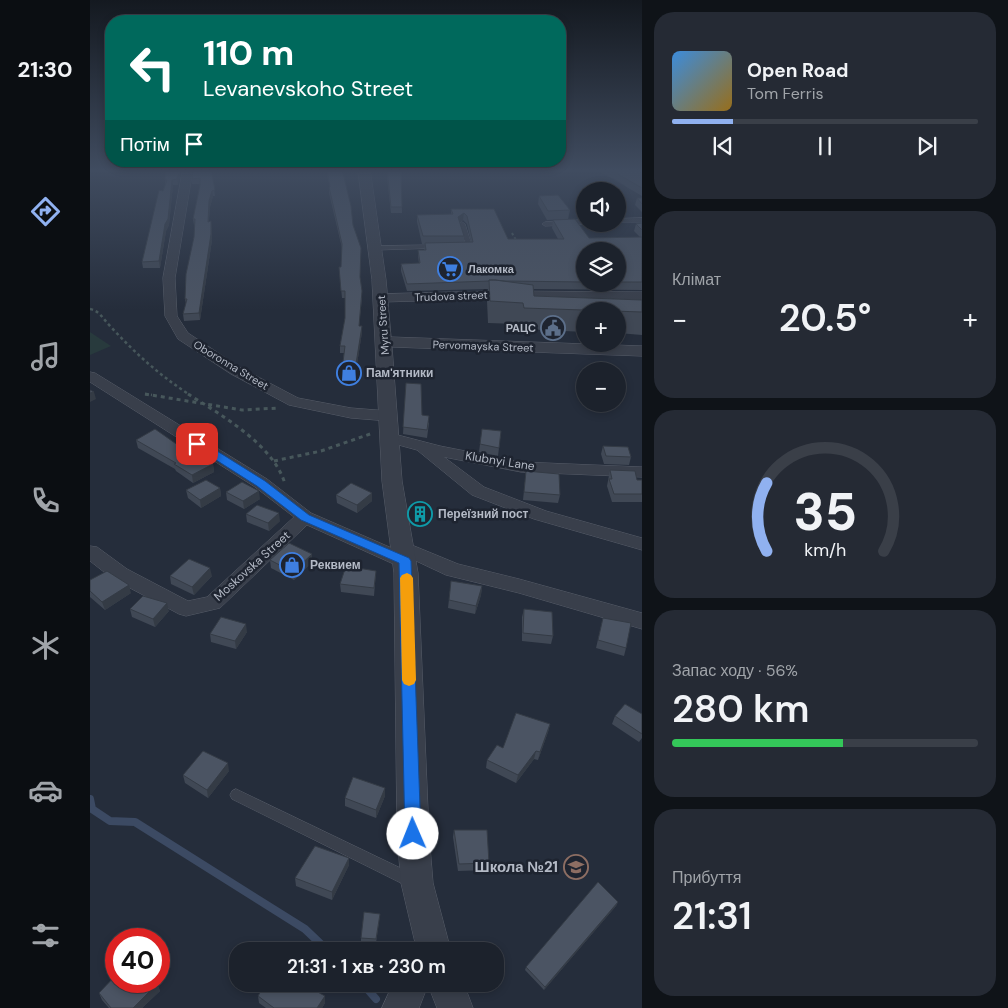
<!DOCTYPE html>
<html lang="uk">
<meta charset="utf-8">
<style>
body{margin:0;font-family:"DM Sans",sans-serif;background:#252a34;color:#f1f3f6;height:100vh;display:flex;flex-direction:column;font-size:19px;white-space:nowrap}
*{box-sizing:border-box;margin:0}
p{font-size:16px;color:#a0a4a9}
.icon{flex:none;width:28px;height:28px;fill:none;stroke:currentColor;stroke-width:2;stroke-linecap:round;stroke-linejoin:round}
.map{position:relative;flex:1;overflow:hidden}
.details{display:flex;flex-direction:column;gap:12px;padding:12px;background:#0f1318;width:366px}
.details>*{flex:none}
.top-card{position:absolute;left:15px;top:15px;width:461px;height:152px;border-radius:20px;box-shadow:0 2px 8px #0003,0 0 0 1px #3a3f48;background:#00695c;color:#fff;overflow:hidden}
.controls{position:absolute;left:486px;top:182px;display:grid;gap:10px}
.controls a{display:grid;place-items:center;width:50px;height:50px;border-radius:50%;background:#1c222c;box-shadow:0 2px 8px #0003,0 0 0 1px #3a3f48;font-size:25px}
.speed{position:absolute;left:15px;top:928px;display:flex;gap:10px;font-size:25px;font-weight:700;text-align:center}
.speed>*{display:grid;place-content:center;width:65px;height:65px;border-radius:50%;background:#1c222c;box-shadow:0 2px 8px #0003,0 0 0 1px #3a3f48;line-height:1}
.speed .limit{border:8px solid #d22;background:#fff;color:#111}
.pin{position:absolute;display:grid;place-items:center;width:42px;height:42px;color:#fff;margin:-21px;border-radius:10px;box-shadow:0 2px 8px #0006}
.me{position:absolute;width:55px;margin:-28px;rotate:359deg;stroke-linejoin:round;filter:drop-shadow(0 0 4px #0008)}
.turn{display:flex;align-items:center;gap:18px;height:105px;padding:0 15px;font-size:22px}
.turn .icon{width:65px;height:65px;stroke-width:2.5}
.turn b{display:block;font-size:35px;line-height:42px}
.then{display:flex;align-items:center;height:48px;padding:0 15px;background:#0003;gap:10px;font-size:19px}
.big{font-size:38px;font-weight:600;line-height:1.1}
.details .tile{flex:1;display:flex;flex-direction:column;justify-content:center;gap:8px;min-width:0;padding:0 18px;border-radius:20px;background:#252a34}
.details .dial{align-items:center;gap:0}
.dial svg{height:130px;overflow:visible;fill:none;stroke:#3a3f48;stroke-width:7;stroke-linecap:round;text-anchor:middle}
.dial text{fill:#f1f3f6;stroke:none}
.song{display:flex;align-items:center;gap:15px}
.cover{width:60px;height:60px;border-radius:8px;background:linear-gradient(135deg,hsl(210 70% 55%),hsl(40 70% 35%))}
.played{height:5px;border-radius:2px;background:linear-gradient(90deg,#90b1f0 20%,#3a3f48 20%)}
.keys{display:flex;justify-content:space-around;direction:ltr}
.heat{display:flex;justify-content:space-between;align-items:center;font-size:28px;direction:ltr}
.charge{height:8px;border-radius:4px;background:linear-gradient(90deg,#34c759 56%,#3a3f48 0)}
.trip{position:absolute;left:139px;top:942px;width:275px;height:50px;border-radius:20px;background:#1c222c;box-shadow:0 2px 8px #0003,0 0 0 1px #3a3f48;font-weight:600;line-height:50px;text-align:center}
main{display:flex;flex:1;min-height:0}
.dock{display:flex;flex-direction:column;width:90px;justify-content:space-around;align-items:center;background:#0b0e12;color:#a0a4a9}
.dock .icon{width:35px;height:35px}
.dock .active{color:#90b1f0}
.dock b{font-size:22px;color:#f1f3f6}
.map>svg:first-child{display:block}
.green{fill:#283a3d}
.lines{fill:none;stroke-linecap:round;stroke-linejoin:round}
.stream{stroke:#3c4a63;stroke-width:8}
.service-casing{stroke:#575d69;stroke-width:1}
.minor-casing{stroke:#575d69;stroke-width:1}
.tertiary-casing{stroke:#575d69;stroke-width:1}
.path-far2{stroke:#47575b;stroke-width:2;stroke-dasharray:2.5 2.5;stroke-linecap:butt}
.path-far1{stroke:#47575b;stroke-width:2.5;stroke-dasharray:3 3;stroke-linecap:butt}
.path{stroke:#47575b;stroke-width:3;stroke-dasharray:4 4;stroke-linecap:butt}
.service{fill:#393f4b;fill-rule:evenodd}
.minor{fill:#393f4b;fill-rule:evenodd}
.tertiary{fill:#393f4b;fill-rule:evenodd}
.wall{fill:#404855;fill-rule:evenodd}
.shaded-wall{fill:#343b45}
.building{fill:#4b5463;stroke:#343b45}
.route{fill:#1a73e8;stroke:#114b97}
.slow{fill:#f59e0b}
.labels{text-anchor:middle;stroke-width:5;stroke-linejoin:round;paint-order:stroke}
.far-poi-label{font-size:11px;font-weight:bold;fill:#b4bac6;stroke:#1e2430;text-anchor:start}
.far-street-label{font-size:11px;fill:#b4bac6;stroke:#1e2430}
.poi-label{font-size:12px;font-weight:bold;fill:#b4bac6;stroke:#1e2430;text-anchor:start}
.street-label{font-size:12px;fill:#b4bac6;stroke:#1e2430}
.near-poi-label{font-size:15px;font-weight:bold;fill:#b4bac6;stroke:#1e2430;text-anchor:end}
</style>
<main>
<nav class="dock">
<b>21:30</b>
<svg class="icon active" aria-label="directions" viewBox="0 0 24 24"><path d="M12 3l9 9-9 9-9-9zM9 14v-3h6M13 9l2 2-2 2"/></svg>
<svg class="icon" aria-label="music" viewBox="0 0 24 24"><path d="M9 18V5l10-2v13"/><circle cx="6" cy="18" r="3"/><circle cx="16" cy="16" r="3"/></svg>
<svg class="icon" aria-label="phone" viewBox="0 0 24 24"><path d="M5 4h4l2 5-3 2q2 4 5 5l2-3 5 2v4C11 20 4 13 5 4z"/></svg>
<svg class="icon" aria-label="climate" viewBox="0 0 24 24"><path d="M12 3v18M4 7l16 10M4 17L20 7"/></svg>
<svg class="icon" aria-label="car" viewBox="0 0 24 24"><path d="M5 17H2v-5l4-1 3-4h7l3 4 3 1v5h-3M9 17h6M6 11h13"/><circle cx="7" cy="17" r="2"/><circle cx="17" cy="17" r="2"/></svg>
<svg class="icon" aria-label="filters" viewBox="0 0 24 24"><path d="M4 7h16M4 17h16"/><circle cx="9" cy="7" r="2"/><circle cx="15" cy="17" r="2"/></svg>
</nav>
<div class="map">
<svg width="552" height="1008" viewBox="0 0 552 1008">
<rect width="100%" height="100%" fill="#252d3b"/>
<path class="green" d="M0,332L21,346L0,355Z"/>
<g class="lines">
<path class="stream" d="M0,799L2,809L20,821L45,822L215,929L238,951
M273,984L286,999"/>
<defs>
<path id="service" d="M552,218V222H528V219Z
M495,220V224L455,226L452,224L455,222Z
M372,222L375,224L382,246L381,247L374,249L371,247L376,245L369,224Z
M346,245L348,246V248L286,250L283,248L286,246Z
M146,789L325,875L327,880L325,885L320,887L315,885L142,799L140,795L142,791Z"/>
<path id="minor" d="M93,169H103L85,278L87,316L98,333L151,368L208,398L261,408L299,411L304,413L307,416L304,419L299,421L261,418L199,405L141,374L88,339L75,316L73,278Z
M405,291L552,292V300L405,299L291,302L285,298L291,294Z
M0,372L5,373L177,479L221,513L304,549L305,543L312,541L368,564L429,579L552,613V629L429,593L356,575L324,560L322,566L315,568L308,566L217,525L130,608L96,616L89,614L23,579L0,561V546L7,547L37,569L98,601L117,597L204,517L165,487L0,382Z
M300,433L350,446L431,462L552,467V477L431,472L354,457L394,487L456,511L552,538V550L444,519L382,495L327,450L294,441L292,438L294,435Z"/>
<path id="tertiary" d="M268,169H280L296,280L301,337L552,346V356L302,347L312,481L328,573L339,834L343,883L361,951H327L311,883L307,834L304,573L292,481L282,280Z
M303,984H374L383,1008H347L338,985L329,1008H292Z"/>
</defs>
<use href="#service" class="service-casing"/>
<use href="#minor" class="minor-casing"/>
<use href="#tertiary" class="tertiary-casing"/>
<path class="path-far2" d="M422,233L427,242"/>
<path class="path-far1" d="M0,309C10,311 13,319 20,326C45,353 69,375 100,395
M55,394L62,395"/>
<path class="path" d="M55,394L152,410L189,408
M98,394C131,415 184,445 195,484
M184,461L231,451L283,433"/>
<use href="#service" class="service"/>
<use href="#minor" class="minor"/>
<use href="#tertiary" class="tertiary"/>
</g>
<path class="wall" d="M91,169L88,185H83L79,225L76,231L70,268H53L52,262L75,184V180Z
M121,169L125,196H123L120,207L119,221H121L122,240L110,320L94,321L93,314L96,304L95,299L104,237L105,225H104L103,219L110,184H102V179Z
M254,169V170H252L270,279L272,298L269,326L272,332L265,377H252L254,353H250V346L255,318V298H252L249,267H251L252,248L239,193V187H240L237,175V170Z
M296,169H311L312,213H301Z
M503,169H545L552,173V196L511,172H508Z
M449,196L480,210L478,219L457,220L448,204Z
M547,198H552V212L545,205Z
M361,209H404L418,239H468L462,228L463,220L499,238L550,237L544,231L546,224L552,223V290L443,289L444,296L552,300V335L528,333V311H495V332L431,329V324L398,323L397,301L398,289L317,291L311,271V264L329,263L328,257V250H334L335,244H332L327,222V215H361ZM373,220L377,224L381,242H374V236L370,223ZM495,251H528V284H495Z
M316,383L332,415L339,423L337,438L313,434Z
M411,431L408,456L389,452L390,444Z
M46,440L102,455L123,464L124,472L103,483L86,471L85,469L48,448Z
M513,446L541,457L539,465L514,464L511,454Z
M520,470L547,480H552V502H522L517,486Z
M436,471L470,495L468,503L433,500Z
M130,488L131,496L111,508L98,498L96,490Z
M136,492L170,499L154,509L137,500Z
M282,493V501L267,513L247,503L246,495Z
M156,514L190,521L179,531L157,522Z
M180,560L222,562L204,580L181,568Z
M286,571L284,596L251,592L250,584Z
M80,576H122L104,595L81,584Z
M0,580L41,593L15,610L0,597Z
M361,581L392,586L391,595L385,614L358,608Z
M40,609L79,611L65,627L42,617Z
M434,609L463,636L461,644L432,641V617Z
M513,618L536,648L534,656L506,648Z
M157,632L146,649L121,642L120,634Z
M552,714V738L549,742L522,724L525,716Z
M460,724L458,732L448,760L444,759L426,783L396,768L397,760L413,748Z
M139,771L118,798L95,783L93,775Z
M295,788V796L286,818L255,806V798Z
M364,830L399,863L398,870L368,871L363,837Z
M259,858V865L242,900L206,886L205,878Z
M528,902L526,906L454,990L435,970L436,967Z
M290,914L286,943L271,941V938Z
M67,984L70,991L52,1008H19L12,1000L9,993Z
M168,996L235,1003L232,1008H176L169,1003Z"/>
<path class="shaded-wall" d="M90,169H91L88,185L87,179Z
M82,180L83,185L79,225L76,231L70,268L69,261Z
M122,191L123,196L120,207L118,228V222L119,201Z
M374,213L373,220L367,225L368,217Z
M121,221L122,240L110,320L109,313Z
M272,326V332L265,377V370Z
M4,392L6,399L0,402V393Z
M123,464L124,472L103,483L102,475Z
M130,488L131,496L111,508L110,500Z
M169,491L170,499L154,509L153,501Z
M282,493V501L267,513V505Z
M189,513L190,521L179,531L178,523Z
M222,554V562L204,580L203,572Z
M120,568L122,576L104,595L102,587Z
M39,585L41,593L15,610L12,602Z
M392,586L391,595L385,614L386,606Z
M77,603L79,611L65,627L63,619Z
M156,624L157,632L146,649L145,641Z
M460,724L458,732L448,760L450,752Z
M446,751L444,759L426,783L428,775Z
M138,763L139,771L118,798L117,790Z
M295,788V796L286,818V810Z
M259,858V865L242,900V892Z
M528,902L526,906L454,990L455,987Z
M67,984L70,991L52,1008H43Z
M235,996V1003L232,1008H227Z"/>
<path class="building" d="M75,169H90L87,179L82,180L78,219L75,224L69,261L52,262L69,190L73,191L77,180H75Z
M103,169H121L125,190L122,191L119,201L118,222L121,221V234L109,313L93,314L97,299H95L96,274L104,237L105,219H103L110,185V178L102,179Z
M252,169L261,206L263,225L271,248L270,277L272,291L269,326H272L265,370H252L255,346H250L255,318V291H251L249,267H251L252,244L239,187H240L237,170Z
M297,169H311L312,207H301Z
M519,169H545L552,173V188Z
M468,195L480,210L458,211L449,196Z
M547,198H552V204Z
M361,209H404L418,239H474L463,220L485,219L499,238L552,237V282H528V251H495V282L415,281L405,280H399V281L317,284L311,264L330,263L328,250H336L335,243L383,242L377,216L374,213L368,217L374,236H333L327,215L363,214Z
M552,223V230L546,224Z
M399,280H405L443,285L444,296L552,300V312L434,308L433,303L400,301Z
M316,383L331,384L332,415L339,416L337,430L313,427Z
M0,390L4,392L0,393Z
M65,429L102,455L105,454L123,464L102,475L84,464L86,463L46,440Z
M392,429L411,431L409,448L390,444Z
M513,446L538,447L541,457L516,456Z
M520,470L545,471L547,480H552V494H524L519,479H522Z
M436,471L469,474L470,495L434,492Z
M116,480L130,488L110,500L96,490Z
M152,482L169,491L153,501L136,492Z
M261,483L282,493L267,505L246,495Z
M167,505L189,513L178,523L156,514Z
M199,543L222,554L203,572L180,560Z
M99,559L120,568L102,587L80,576Z
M256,566L286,571L284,588L250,584Z
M17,571L39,585L12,602L0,591V580Z
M361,581L392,586L386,606L359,600Z
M53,596L77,603L63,619L40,609Z
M434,609L462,612L463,636L433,633Z
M131,617L156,624L145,641L120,634Z
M513,618L541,623L536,648L508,640Z
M535,704L552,714V734L525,716Z
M426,713L460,724L450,752L446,751L428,775L397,760L407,745L413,748Z
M113,751L138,763L117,790L93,775Z
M263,777L295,788L286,810L255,798Z
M364,830H397L399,863L369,864Z
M225,846L259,858L242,892L205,878Z
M508,882L528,902L455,987L436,967Z
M274,912L290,914L286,939L271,938Z
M26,975V981H64L67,984L43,1008H21L9,993Z
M175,984H213L235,996L227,1008H184L168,996Z"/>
<linearGradient id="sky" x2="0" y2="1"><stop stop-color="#141920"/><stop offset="0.55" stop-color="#404c60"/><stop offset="1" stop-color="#404c60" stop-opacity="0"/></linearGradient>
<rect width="552" height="310" fill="url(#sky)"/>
<path class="route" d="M104,441H111L175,481L219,515L319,558L321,561L331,834L329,840L323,842L317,840L315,834L309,563L211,520L167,486L104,446L102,444Z"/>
<path class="slow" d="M317,573L321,575L323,578L326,680L324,684L319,686L314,684L312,680L310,578L312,575Z"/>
<defs>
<symbol id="supermarket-ring" viewBox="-11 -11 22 22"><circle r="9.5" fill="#1e2430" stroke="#3f7fe0" stroke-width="1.5"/><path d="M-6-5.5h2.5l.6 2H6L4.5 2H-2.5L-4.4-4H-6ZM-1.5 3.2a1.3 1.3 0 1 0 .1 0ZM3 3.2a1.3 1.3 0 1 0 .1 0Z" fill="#3f7fe0"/></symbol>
<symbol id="civic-ring" viewBox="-11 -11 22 22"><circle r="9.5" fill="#1e2430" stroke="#5c6f8a" stroke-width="1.5"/><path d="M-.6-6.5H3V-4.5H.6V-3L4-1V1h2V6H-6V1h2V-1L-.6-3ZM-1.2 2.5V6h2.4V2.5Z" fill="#5c6f8a"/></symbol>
<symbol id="shop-ring" viewBox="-11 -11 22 22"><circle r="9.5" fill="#1e2430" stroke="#3f7fe0" stroke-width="1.5"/><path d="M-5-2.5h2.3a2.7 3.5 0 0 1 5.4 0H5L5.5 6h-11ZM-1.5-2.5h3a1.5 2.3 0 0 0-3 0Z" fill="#3f7fe0"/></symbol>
<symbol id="building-ring" viewBox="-11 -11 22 22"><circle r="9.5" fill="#1e2430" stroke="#0f9aa8" stroke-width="1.5"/><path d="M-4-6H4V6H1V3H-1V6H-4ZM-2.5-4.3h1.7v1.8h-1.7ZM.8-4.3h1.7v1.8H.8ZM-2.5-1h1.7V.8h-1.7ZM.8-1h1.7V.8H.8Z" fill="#0f9aa8"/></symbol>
<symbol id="school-ring" viewBox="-11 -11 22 22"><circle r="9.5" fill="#1e2430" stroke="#8d6e63" stroke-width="1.5"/><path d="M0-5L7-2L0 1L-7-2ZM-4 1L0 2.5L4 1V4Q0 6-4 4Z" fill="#8d6e63"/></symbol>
</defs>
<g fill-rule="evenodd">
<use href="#supermarket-ring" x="346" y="255" width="28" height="28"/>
<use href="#civic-ring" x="449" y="314" width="28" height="28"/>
<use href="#shop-ring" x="245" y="359" width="28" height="28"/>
<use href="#building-ring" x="316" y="500" width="28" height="28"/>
<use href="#shop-ring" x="188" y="551" width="28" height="28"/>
<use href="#school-ring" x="472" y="853" width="28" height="28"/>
</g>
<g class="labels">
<g class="far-poi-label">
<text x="378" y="273">Лакомка</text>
<text x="446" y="332" text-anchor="end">РАЦС</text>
</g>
<g class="far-street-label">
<text transform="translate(361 296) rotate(-2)" y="4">Trudova street</text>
<text transform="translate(293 325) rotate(-94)" y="4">Myru Street</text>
<text transform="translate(393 346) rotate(2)" y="4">Pervomayska Street</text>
<text transform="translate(141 365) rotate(31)" y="4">Oboronna Street</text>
</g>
<g class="poi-label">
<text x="276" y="377">Пам'ятники</text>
<text x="348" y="518">Переїзний пост</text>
<text x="220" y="569">Реквием</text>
</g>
<g class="street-label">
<text transform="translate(410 461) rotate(9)" y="4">Klubnyi Lane</text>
<text transform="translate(162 566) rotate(-42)" y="4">Moskovska Street</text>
</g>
<g class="near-poi-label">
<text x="468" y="872">Школа №21</text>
</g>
</g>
</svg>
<div class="controls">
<a><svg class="icon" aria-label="sound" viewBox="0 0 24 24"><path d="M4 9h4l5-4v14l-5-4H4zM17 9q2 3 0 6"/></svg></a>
<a><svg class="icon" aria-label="layers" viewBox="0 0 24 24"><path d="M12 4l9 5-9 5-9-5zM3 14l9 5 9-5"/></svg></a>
<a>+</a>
<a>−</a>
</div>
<div class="speed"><div class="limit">40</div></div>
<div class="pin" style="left:107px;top:444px;background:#d93025"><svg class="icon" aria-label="arrive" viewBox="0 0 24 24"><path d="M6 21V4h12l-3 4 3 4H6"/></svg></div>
<svg class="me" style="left:323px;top:834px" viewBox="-20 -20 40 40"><circle r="19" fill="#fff"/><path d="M0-13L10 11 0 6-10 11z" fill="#1a73e8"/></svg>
<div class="trip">21:31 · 1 хв · 230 m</div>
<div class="top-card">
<div class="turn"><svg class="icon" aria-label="left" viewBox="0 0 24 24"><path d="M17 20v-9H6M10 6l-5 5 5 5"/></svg><div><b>110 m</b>Levanevskoho Street</div></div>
<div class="then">Потім<svg class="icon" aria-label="arrive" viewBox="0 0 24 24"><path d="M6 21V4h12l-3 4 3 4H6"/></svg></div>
</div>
</div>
<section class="details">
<div class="tile">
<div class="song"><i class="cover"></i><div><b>Open Road</b><p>Tom Ferris</p></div></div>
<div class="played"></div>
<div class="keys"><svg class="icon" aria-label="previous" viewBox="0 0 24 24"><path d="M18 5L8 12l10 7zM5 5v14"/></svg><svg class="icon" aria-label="pause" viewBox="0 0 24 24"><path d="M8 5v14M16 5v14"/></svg><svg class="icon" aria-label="next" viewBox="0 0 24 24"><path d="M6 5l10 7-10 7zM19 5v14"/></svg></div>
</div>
<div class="tile"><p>Клімат</p>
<div class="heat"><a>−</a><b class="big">20.5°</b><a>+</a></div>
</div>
<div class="tile dial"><svg viewBox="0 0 100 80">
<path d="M14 69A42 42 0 1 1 86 69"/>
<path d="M14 69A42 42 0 0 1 14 27" stroke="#90b1f0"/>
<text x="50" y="56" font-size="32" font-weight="700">35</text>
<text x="50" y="72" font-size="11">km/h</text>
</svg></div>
<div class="tile"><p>Запас ходу · 56%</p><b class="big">280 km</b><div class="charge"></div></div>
<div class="tile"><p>Прибуття</p><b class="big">21:31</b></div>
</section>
</main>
